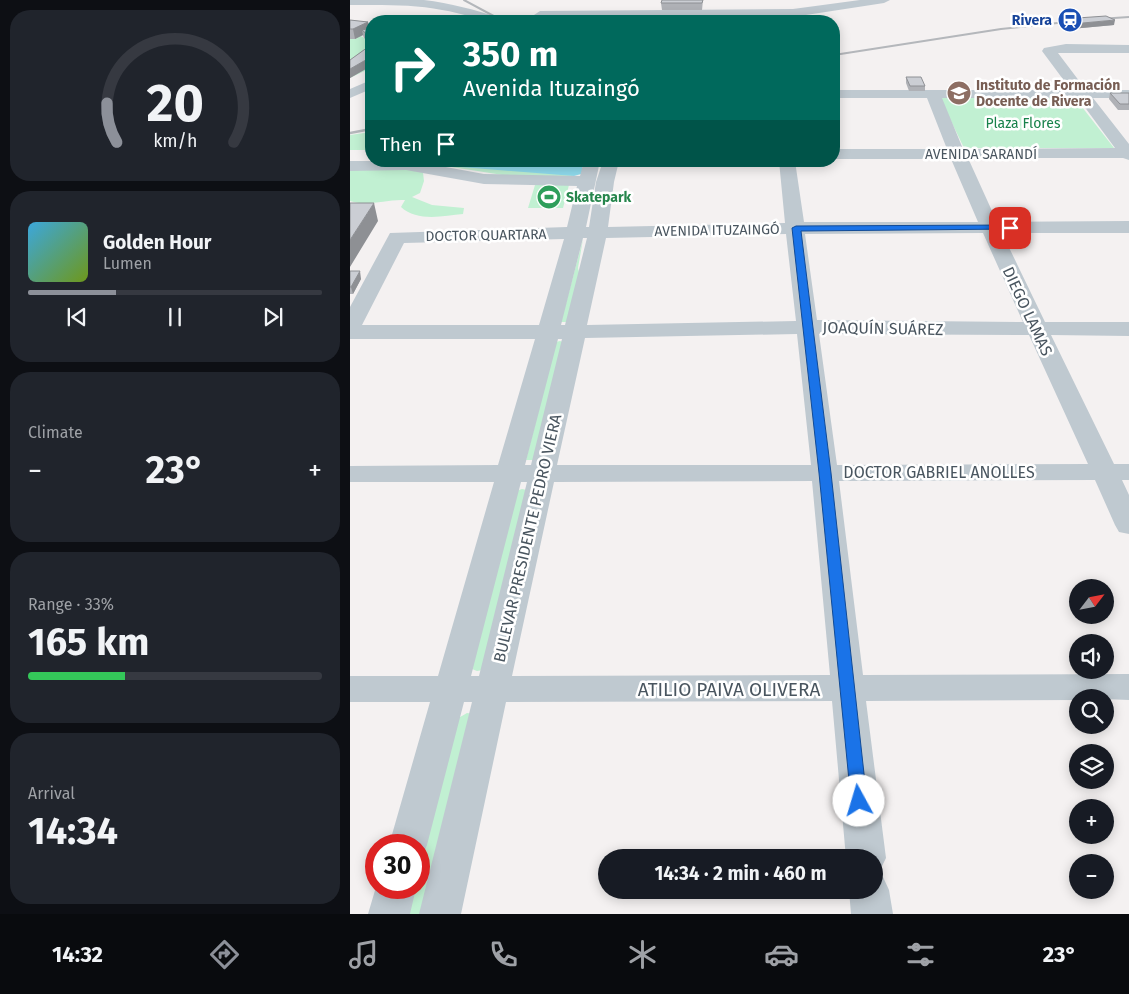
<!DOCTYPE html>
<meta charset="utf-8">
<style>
body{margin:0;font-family:"Fira Sans",sans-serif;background:#20242c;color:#f1f3f6;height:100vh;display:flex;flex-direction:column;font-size:19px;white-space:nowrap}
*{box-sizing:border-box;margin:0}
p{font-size:16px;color:#9ea1a6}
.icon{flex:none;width:28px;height:28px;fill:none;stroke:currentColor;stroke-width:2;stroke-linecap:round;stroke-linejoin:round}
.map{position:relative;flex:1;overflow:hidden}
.details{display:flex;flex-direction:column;gap:10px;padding:10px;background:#0d0f14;width:350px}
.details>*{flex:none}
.banner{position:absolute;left:15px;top:15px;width:475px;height:152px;border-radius:20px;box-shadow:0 2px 12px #0003;background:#00695c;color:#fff;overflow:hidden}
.needle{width:32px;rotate:58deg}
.controls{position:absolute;left:719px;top:579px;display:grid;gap:10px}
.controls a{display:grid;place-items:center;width:45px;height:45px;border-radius:50%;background:#171b24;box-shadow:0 2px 12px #0003;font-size:25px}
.speed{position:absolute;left:15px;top:834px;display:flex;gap:10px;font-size:25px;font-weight:700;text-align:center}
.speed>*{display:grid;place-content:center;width:65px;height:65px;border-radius:50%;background:#171b24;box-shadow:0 2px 12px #0003;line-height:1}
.speed .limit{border:8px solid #d22;background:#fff;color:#111}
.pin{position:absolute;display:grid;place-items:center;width:42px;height:42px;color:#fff;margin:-21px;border-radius:10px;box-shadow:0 2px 8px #0006}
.me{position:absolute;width:55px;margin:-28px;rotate:354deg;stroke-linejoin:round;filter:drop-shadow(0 0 4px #0008)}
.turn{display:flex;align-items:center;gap:18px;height:105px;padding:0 15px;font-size:22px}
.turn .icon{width:65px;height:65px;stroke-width:2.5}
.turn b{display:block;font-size:35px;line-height:42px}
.then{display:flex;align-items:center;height:48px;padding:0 15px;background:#0003;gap:10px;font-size:19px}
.big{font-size:38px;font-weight:700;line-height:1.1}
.details .widget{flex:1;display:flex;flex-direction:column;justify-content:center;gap:8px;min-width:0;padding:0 18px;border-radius:20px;background:#20242c}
.details .dial{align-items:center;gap:0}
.dial svg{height:130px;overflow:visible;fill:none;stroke:#363941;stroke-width:7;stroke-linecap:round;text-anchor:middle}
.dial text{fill:#f1f3f6;stroke:none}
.song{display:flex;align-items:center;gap:15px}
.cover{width:60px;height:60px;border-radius:8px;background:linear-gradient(135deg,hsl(200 70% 55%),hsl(80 70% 35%))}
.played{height:5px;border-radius:2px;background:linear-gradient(90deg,#8c9099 30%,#363941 30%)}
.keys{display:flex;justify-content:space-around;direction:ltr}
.heat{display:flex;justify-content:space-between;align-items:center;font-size:28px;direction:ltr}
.charge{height:8px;border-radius:4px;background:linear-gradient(90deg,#34c759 33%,#363941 0)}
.trip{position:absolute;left:248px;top:849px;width:285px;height:50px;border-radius:25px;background:#171b24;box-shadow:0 2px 12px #0003;font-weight:700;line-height:50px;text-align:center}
.dock{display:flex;height:80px;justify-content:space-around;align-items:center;background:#090b0e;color:#9ea1a6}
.dock .icon{width:35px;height:35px}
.dock .on{color:#8c9099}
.dock b{font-size:22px;color:#f1f3f6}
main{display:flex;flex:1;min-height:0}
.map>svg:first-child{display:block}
.green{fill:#c1f0d2}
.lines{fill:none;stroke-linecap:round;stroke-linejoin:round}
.river{fill:#8fdaec;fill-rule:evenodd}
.minor{fill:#bfc9d0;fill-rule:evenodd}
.rail-far1{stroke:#b4b7bb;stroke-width:2}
.rail{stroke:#b4b7bb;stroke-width:2.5}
.wall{fill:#afb1b6}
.shaded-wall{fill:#8e9094}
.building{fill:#cbced4;stroke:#8e9094}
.route{fill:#1a73e8;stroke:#114b97}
.labels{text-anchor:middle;stroke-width:5;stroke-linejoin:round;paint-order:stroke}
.far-transit-label{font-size:14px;font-weight:bold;fill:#164399;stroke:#fff;text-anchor:end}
.far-education-label{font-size:14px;font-weight:bold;fill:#785e54;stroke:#fff;text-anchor:start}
.far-park-label{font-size:14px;fill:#18824b;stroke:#fff}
.far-street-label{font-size:14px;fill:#49555f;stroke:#fff}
.far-leisure-label{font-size:14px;font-weight:bold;fill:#27864d;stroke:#fff;text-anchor:start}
.street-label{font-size:16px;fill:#49555f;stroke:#fff}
.near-street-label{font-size:19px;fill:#49555f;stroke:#fff}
</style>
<main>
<section class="details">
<div class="widget dial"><svg viewBox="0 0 100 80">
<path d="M14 69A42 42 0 1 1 86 69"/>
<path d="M14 69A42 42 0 0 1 8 45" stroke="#8c9099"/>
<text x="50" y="56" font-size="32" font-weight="700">20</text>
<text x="50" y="72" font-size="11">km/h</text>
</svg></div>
<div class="widget">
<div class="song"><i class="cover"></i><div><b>Golden Hour</b><p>Lumen</p></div></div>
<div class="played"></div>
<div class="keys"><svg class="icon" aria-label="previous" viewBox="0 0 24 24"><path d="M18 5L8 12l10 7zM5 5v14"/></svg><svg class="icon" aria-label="pause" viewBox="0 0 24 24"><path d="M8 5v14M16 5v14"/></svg><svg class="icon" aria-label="next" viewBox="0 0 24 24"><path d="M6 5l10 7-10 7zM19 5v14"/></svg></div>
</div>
<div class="widget"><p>Climate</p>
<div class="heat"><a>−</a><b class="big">23°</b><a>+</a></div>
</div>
<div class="widget"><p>Range · 33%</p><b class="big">165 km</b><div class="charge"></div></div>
<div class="widget"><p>Arrival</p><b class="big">14:34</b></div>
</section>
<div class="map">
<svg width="779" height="914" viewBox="0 0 779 914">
<rect width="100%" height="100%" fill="#f4f1f1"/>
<path class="green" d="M0,29L14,38L21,36V68L0,78Z
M590,98H725L764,148H614Z
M21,132V150H0V135Z
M64,161H227L222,178L159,176Z
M0,168L67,169L73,173L74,181L70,193L62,197L82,205L114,208L113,214C93,216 67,222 51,207L55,200C36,199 18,207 0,201Z
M185,185H219L213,208H178Z
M233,239L228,268L231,280L219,322H211Z
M210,341L213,342L183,460H176L206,342Z
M172,489L177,490L133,670L127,671L122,669L166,491Z
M117,713L124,714L79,914H56L63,888H69V863L105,720Z"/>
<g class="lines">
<path class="river" d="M101,161C141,161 193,156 231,166L235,170L231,174L224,176L111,167L104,165Z"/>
<path class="minor" d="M0,0C24,0 50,0 74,0C100,3 126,10 150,18L152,21C132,22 113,13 92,10C62,4 31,5 0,5Z
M510,0H540L534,3L443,17L190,19L184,15L190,11L443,9Z
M716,44L779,45V53H708L736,90H779V98H743L779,144V160L773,158H618L647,222L779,221V233H652L695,322H779V336L701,335L764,464H779V480H772L779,495V534L769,532L765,525L745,480L489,481L513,675L779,674V700L728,698V700L516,701L536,858L530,870L524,873V858H496L482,701L156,702L111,914H69L122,702H114L77,845L72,857L69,858V845H39L80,702H0V676H88L144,482H0V466L148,465L185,339H0V307L40,233L217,227L227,186L134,184L56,170L0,171V161H63L134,174L230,176L234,161H250L236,227H239L246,182L253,161H269L264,182L258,227L435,223L429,161H445L454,222H628L601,159H484V149H597L577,98H484V90H721L692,51L694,48ZM592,98H728L765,148L613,149ZM633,233L673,322L467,320L455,234ZM436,234L446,321L237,325L256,238ZM233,238H237L215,325H211ZM214,239L189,325H12L54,243ZM447,334L461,465H207L235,338ZM469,334L679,335L738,464L487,465ZM208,339H212L181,465H175ZM462,481L480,675L162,676L204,482ZM171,482H177L129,676H121Z
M21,80V89L0,98V89Z
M524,873L533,877L539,890L543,914H501L499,890H524Z
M26,887L66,888L60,914H18Z"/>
<path class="rail-far1" d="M114,0L153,21
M749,19L779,17
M484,55L651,29L726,21"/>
<path class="rail" d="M0,133L21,129"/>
</g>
<path class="wall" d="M353,0L352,10H312L311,3Z
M713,19L764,25L721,29L712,24Z
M0,20L18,22L20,29L21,28V66L0,78V60L18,47L19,42L14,38L13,35L5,39H0Z
M556,77L575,86V91H559L556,83Z
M760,93H779V110H768L759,99Z
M0,271L11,279L3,294H0Z"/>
<path class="shaded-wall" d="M765,20L764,25L721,29L722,24Z
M18,22L20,32L12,30L13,35L5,39L3,29Z
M21,57V66L0,78V69Z
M24,203L28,221L0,267V240Z
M10,271L11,279L3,294L1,287Z"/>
<path class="building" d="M312,0H353L352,3H311Z
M756,16L765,20L722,24L713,19Z
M0,20L18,22L3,29H0Z
M21,28V57L0,69V60L18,47L20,37L12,30Z
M556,77H571L575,86H560Z
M760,93H779V104H770Z
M0,203H24L0,240Z
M0,271H10L1,287H0Z"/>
<path class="route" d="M660,225L664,228L662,229L451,231L481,473L517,801L515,806L509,808L504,806L501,801L469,473L442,228L446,226Z"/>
<defs>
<symbol id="station-disc" viewBox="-11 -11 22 22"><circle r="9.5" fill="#1a4fb4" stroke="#fff"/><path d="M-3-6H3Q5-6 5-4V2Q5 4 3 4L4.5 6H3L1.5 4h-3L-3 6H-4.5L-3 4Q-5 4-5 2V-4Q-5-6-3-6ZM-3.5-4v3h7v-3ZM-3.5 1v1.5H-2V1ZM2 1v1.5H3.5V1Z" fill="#fff"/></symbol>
<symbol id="university-disc" viewBox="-11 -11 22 22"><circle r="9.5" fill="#8d6e63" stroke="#fff"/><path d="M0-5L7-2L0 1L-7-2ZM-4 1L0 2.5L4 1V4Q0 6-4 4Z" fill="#fff"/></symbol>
<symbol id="stadium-disc" viewBox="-11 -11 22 22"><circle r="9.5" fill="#2e9e5b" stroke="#fff"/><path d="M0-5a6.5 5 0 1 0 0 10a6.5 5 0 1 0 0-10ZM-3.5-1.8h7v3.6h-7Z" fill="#fff"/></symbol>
</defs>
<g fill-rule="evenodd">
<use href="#station-disc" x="706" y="6" width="28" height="28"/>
<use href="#university-disc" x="595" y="79" width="28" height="28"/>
<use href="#stadium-disc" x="185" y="183" width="28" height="28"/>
</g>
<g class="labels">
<g class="far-transit-label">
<text x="702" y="25">Rivera</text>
</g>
<g class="far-education-label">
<text x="626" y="90">Instituto de Formación<tspan x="626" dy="16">Docente de Rivera</tspan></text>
</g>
<g class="far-park-label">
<text x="673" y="128">Plaza Flores</text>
</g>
<g class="far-street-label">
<text x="631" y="159">AVENIDA SARANDÍ</text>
<text transform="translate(367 230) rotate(-1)" y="5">AVENIDA ITUZAINGÓ</text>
<text transform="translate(136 235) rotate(-1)" y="5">DOCTOR QUARTARA</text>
</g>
<g class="far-leisure-label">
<text x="216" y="202">Skatepark</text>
</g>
<g class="street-label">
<text transform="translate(678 311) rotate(65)" y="6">DIEGO LAMAS</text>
<text transform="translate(533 328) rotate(1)" y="6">JOAQUÍN SUÁREZ</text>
<text x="589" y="478">DOCTOR GABRIEL ANOLLES</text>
<text transform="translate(177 538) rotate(-77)" y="6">BULEVAR PRESIDENTE PEDRO VIERA</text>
</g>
<g class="near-street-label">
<text x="379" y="696">ATILIO PAIVA OLIVERA</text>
</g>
</g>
</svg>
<div class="controls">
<a><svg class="needle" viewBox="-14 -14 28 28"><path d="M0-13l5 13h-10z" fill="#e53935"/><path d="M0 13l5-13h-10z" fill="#9ea1a6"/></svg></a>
<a><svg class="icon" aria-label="sound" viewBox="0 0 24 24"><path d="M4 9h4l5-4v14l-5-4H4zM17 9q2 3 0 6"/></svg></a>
<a><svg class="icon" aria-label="search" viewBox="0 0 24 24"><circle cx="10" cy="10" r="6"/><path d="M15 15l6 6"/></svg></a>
<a><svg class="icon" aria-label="layers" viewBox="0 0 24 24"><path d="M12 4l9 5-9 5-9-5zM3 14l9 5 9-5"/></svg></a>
<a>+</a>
<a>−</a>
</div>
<div class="speed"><div class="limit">30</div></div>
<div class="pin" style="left:660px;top:228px;background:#d93025"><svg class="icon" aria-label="arrive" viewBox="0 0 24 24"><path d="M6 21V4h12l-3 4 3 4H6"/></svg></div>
<svg class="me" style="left:509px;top:801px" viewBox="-20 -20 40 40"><circle r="19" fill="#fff"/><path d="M0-13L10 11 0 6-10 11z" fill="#1a73e8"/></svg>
<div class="trip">14:34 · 2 min · 460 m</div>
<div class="banner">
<div class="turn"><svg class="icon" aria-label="right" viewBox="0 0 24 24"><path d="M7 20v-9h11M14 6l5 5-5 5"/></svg><div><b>350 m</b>Avenida Ituzaingó</div></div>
<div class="then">Then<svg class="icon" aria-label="arrive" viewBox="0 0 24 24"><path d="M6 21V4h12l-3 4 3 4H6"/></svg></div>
</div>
</div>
</main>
<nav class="dock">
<b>14:32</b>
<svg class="icon on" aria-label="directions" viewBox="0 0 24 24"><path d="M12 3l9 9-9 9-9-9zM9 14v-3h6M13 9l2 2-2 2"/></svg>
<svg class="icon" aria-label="music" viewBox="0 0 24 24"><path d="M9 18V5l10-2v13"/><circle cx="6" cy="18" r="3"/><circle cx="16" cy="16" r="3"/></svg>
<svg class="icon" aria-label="phone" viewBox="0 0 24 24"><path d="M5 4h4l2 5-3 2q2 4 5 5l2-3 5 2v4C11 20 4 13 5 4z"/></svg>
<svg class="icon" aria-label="climate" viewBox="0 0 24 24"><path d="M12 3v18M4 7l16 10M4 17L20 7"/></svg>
<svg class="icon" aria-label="car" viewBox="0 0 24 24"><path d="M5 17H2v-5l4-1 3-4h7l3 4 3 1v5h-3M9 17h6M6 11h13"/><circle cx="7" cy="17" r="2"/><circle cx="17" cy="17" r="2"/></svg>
<svg class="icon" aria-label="filters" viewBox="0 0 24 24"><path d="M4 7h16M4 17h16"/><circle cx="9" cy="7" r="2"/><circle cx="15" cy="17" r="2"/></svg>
<b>23°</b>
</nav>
